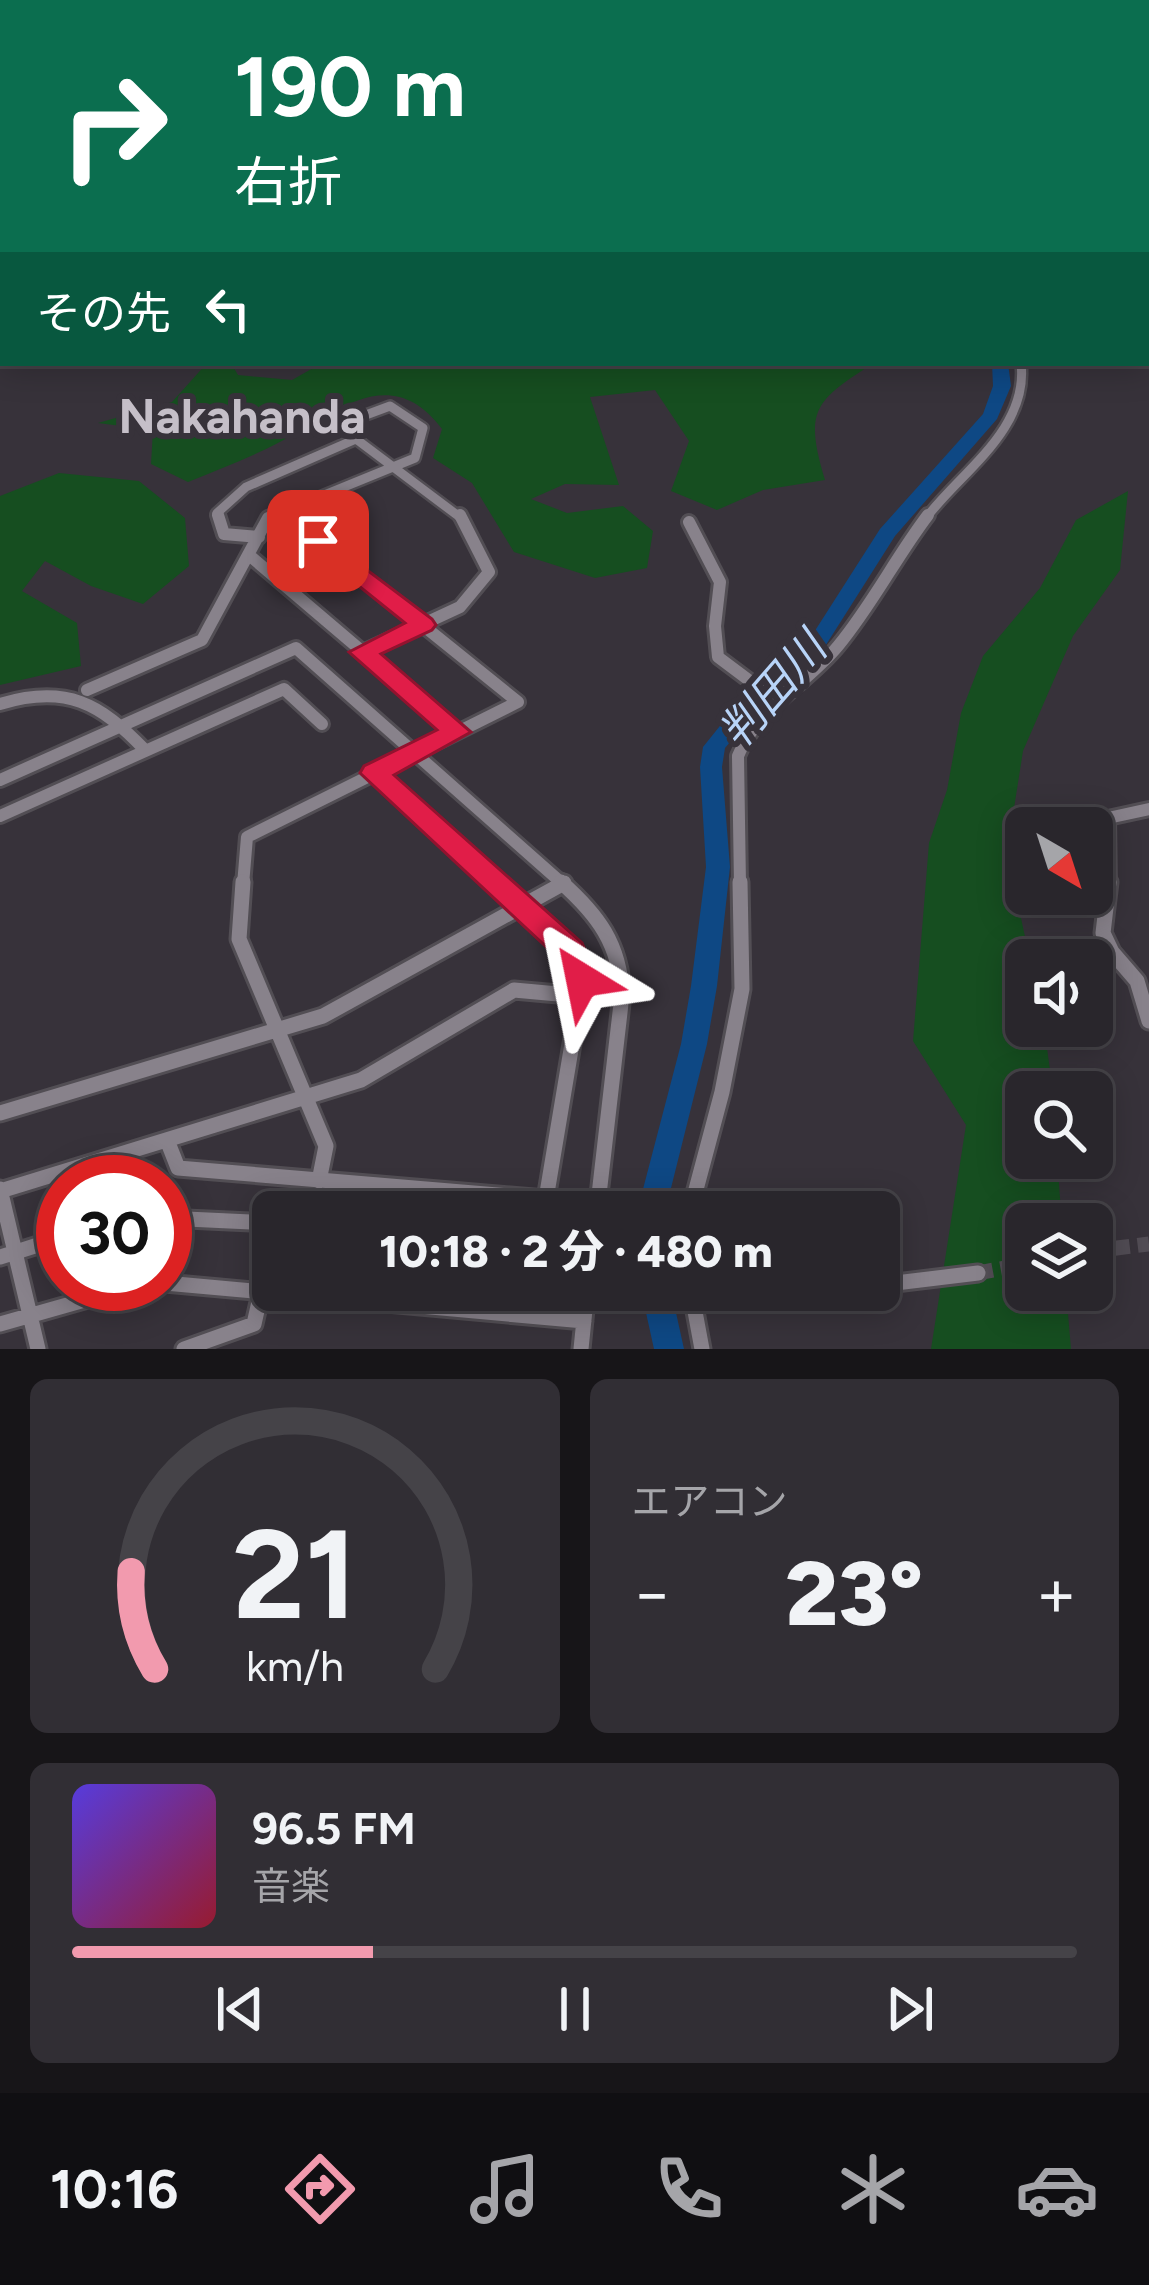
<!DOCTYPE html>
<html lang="ja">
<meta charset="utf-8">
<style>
body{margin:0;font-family:Figtree,"Noto Sans JP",sans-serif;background:#312e34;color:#f1f3f6;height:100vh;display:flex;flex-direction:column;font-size:45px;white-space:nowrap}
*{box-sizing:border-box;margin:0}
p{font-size:39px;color:#a5a5a9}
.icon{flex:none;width:66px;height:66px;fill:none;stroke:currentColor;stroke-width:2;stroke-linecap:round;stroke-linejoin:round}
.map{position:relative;height:1349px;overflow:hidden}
.drawer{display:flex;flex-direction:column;gap:30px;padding:30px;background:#171518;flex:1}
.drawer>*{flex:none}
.top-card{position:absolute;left:0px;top:0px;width:1149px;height:366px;box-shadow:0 6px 30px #0003,0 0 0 3px #454348;background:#0b6e4f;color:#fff;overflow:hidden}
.needle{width:78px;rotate:141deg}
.buttons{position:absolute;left:1005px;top:807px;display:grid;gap:24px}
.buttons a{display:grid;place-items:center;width:108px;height:108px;border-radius:18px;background:#29262c;box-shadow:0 6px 30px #0003,0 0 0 3px #454348;font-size:60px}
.speed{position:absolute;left:36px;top:1155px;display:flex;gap:24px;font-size:60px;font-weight:700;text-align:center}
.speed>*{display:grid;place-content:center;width:156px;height:156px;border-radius:50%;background:#29262c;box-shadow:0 6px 30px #0003,0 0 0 3px #454348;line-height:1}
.speed .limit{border:18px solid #d22;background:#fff;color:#111}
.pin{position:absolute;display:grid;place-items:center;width:102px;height:102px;color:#fff;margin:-51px;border-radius:24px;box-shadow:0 6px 18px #0006}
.me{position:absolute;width:132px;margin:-66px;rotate:325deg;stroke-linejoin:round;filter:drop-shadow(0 0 9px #0008)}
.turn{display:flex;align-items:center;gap:42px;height:252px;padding:0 36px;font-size:54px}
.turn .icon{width:156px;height:156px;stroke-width:2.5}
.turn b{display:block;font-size:84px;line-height:102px}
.then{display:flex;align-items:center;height:114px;padding:0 36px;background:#0003;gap:24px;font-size:45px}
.big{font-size:90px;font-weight:800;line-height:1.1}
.drawer .widget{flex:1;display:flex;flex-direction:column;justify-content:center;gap:18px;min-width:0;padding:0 42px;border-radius:18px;background:#312e34}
.drawer .dial{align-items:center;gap:0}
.dial svg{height:312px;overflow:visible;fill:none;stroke:#454348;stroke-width:7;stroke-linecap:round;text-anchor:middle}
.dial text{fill:#f1f3f6;stroke:none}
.song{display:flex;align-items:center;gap:36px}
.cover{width:144px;height:144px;border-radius:18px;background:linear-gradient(135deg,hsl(250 70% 55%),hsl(350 70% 35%))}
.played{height:12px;border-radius:6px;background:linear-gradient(90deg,#f29aae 30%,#454348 30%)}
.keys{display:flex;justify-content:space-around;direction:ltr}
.heat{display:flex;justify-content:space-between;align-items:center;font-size:66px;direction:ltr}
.drawer .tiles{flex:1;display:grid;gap:30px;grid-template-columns:1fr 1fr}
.widget:last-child{grid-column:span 2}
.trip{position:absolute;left:252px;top:1191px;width:648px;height:120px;border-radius:18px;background:#29262c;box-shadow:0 6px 30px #0003,0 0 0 3px #454348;font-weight:800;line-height:120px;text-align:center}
.menu{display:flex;height:192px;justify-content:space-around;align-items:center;background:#100f12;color:#a5a5a9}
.menu .icon{width:84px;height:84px}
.menu .active{color:#f29aae}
.menu b{font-size:54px;color:#f1f3f6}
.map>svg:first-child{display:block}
.green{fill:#164e20}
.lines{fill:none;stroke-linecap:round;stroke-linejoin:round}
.river{fill:#0e4884;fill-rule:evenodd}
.minor-tunnel{stroke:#514c54;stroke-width:15;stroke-dasharray:15 8;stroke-linecap:butt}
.minor-far3-casing{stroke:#524e54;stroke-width:12}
.minor-far2-casing{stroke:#524e54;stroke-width:14}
.minor-far1-casing{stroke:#524e54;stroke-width:18}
.minor-casing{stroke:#524e54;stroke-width:21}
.minor-far3{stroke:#88828b;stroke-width:8}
.minor-far2{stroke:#88828b;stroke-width:9}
.minor-far1{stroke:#88828b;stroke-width:12}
.minor{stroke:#88828b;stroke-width:15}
.route{fill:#e11d48;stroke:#92132f;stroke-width:3}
.labels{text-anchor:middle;stroke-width:12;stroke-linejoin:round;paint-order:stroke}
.water-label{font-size:45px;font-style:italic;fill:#b8d4f8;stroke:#37323a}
.quarter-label{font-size:48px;font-weight:bold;fill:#c5bfc8;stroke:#37323a}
</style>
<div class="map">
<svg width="1149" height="1349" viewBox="0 0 1149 1349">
<rect width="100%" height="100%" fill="#37323a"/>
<path class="green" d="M207,363H231L238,375L292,380L322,363H874C814,401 804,410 825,480L763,490L717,510L671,491L689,441L655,390L590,397L619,485L565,484L531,499L567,513L623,506L653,531L647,568L595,578L514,552L472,483L433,458L442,429C389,358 331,417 276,444C247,459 217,470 188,482L151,464L153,430L98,423L172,402Z
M59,473L139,481L185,518L189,566L143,604L91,586L45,561L22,591L77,623L81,666L0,685V496Z
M1128,491L1120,570L1073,636L1023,751L1007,853L1030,960L1026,1026H1044L1053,1092H1026V1158H1057L1062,1224H1026V1290H1066L1071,1349H931L966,1125L913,1041L929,843L947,790L961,713L983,656L1040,588L1076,520Z"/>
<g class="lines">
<path class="river" d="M68,0H80L79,3H67Z
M1022,0H1034L1020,3Z
M3,110V119L0,120V111Z
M3,165V176L0,177V166Z
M0,283L3,284V294L0,293Z
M3,305V315L0,316V306Z
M992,363H1008L1011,386L997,419L895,536L817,659L752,716L725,748L722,767L730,867L717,986L707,1044L665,1212H637L681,1044L691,986L706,867L700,767L703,747L736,706L802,651L880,529L983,414L993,386Z
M641,1290H671L684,1349H654Z"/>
<path class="minor-tunnel" d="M1092,1251L1149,1244
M978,1273L1026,1264"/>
<defs>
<path id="minor-far3" d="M557,3L565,0
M760,3L766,0
M1063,3L1068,0"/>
<path id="minor-far2" d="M0,263L3,270
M284,513L290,518
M219,518L217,513L246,487L356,439L461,518
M268,518L415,458L423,428L390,406L339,425
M926,518C961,472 1029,429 1021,363"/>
<path id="minor-far1" d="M218,515L224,534L259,537
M689,522L720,582L715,626L718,657L778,702
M249,555L457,732
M363,652L460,607L489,572L460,515
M87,690L202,640L268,518L276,515
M0,704C66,684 100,703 145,750
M374,773L495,885
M0,780L296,648L564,885
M0,816L284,689L322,724
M243,885L247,837L518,702L286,515
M740,885L738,756C757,708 806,685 838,646C872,605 896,557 928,515
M1109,885L1108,818L1149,809"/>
<path id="minor" d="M243,882L239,939L326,1146L319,1181
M561,882C598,915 620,944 622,995L597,1212
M1109,882L1103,933L1112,952L1137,981L1149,1021
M0,1113L323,1016L564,883
M167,1140L178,1168L546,1199L580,996L578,962L491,882
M0,1189L38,1349
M0,1191L361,1080L514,990L580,996
M690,1212L722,1092L742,989L740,882
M165,1218L273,1223
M0,1257L63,1237
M165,1283L584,1321
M879,1285L978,1273
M691,1290L702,1349
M0,1324L141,1284
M184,1349L254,1324L261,1293
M581,1349L587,1290"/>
</defs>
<use href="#minor-far3" class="minor-far3-casing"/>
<use href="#minor-far2" class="minor-far2-casing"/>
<use href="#minor-far1" class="minor-far1-casing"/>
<use href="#minor" class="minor-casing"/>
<use href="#minor-far3" class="minor-far3"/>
<use href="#minor-far2" class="minor-far2"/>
<use href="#minor-far1" class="minor-far1"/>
<use href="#minor" class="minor"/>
</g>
<path class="route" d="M318,533L432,619L436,625L432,630L381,654L471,732L394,775L582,943L598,980L593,988H570L557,957L360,773L364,766L437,730L349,652L405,623L309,546L306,541L309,535Z"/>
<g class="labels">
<g class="water-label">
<text transform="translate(772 690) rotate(-49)" y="16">判田川</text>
</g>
<g class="quarter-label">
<text x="242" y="433">Nakahanda</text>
</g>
</g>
</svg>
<div class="buttons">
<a><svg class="needle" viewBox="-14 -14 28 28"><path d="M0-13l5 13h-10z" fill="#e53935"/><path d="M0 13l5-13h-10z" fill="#a5a5a9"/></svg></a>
<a><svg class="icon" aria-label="sound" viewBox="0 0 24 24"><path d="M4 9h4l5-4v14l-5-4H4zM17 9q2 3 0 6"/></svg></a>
<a><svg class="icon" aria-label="search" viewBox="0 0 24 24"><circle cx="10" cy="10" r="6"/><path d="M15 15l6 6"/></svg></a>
<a><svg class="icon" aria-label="layers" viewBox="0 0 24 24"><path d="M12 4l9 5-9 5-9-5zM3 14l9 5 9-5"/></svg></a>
</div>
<div class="speed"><div class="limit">30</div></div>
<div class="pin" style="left:318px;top:541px;background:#d93025"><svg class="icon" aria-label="arrive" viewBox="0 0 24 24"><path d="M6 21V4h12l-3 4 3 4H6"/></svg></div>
<svg class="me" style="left:582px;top:980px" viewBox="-20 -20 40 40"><path d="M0-17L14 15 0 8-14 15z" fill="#e11d48" stroke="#fff" stroke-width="4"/></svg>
<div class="trip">10:18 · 2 分 · 480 m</div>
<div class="top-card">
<div class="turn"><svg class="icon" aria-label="right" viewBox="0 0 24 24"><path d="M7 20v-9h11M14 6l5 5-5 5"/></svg><div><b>190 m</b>右折</div></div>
<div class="then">その先<svg class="icon" aria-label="left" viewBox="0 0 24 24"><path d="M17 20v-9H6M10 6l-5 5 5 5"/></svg></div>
</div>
</div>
<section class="drawer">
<div class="tiles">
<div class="widget dial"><svg viewBox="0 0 100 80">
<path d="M14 69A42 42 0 1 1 86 69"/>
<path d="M14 69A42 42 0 0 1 8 44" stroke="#f29aae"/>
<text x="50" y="56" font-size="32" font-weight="700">21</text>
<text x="50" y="72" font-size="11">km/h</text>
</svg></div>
<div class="widget"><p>エアコン</p>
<div class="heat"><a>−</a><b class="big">23°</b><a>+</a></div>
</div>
<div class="widget">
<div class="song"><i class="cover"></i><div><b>96.5 FM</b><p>音楽</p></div></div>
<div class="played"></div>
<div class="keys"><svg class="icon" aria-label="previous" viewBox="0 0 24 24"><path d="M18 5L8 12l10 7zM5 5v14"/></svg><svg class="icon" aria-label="pause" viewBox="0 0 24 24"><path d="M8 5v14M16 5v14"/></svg><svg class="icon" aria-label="next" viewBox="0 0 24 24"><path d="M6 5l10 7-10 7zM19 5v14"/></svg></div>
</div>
</div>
</section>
<nav class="menu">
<b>10:16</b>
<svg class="icon active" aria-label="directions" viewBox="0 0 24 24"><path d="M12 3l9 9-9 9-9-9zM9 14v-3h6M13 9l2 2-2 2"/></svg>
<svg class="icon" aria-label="music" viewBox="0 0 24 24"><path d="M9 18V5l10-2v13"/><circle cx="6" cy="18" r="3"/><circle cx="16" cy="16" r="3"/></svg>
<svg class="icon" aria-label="phone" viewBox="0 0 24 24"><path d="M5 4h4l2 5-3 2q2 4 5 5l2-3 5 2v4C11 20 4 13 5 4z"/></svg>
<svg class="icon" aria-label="climate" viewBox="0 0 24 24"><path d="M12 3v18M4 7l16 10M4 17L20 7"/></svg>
<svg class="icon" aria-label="car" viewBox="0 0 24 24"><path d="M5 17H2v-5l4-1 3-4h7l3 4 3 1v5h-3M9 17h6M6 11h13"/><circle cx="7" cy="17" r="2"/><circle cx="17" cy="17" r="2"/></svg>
</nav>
